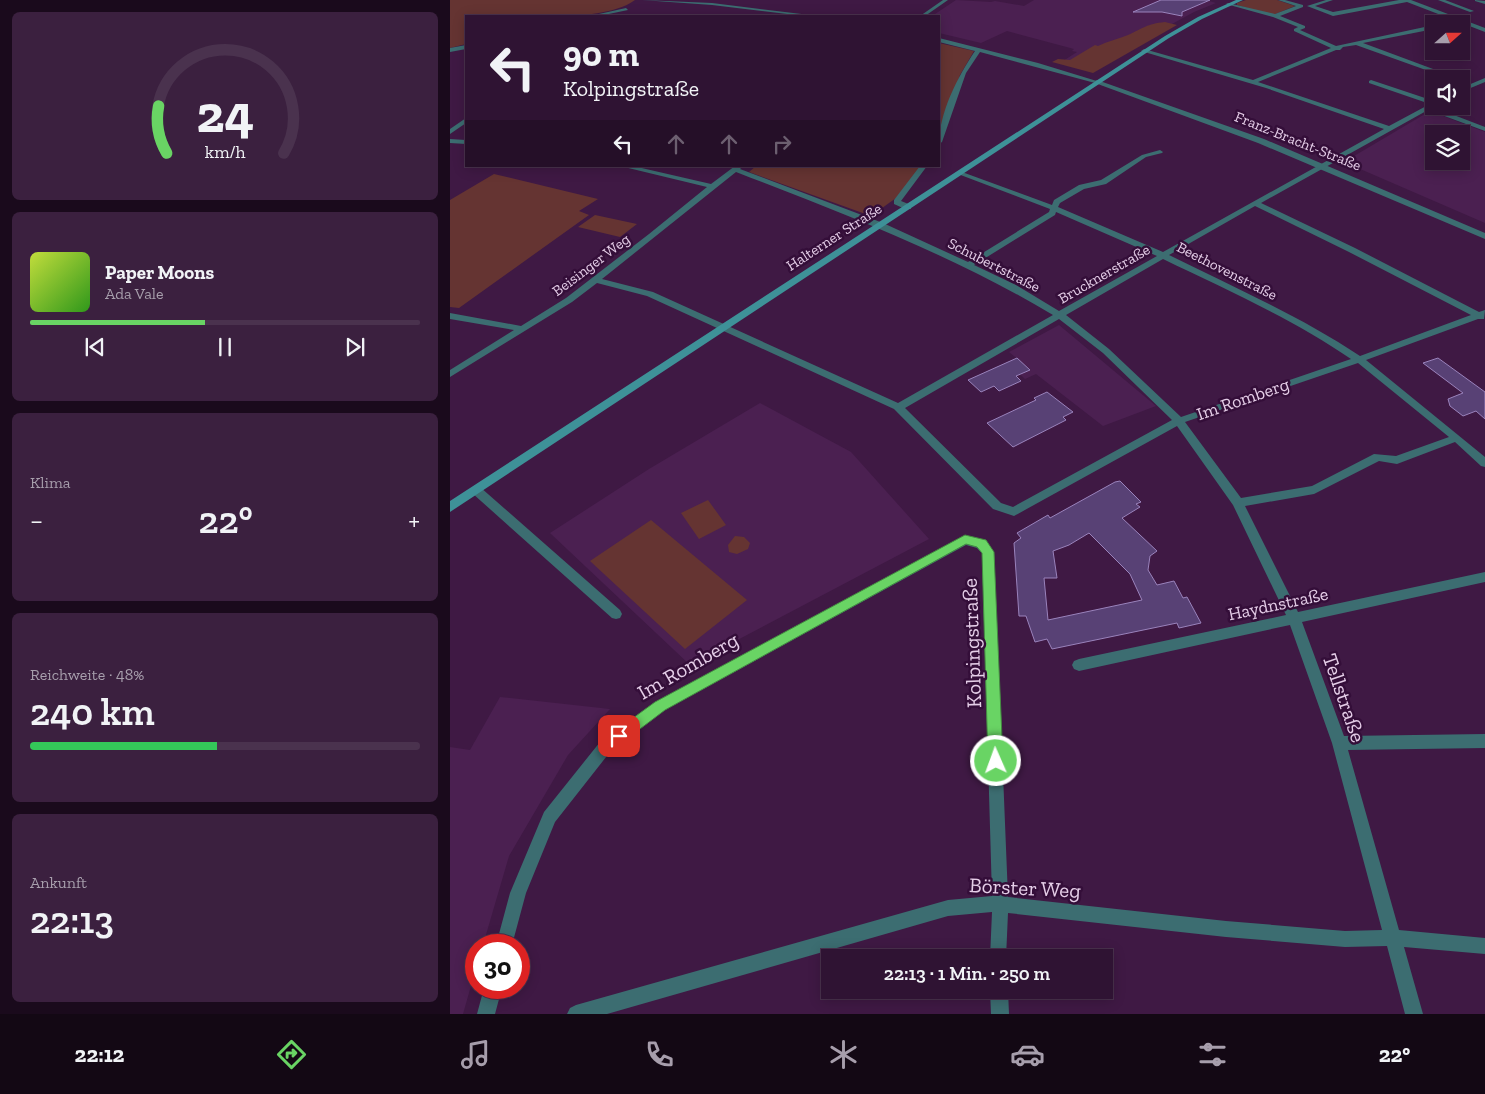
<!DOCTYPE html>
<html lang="de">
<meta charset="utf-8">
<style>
body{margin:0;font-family:"Zilla Slab",serif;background:#3b203f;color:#f1f3f6;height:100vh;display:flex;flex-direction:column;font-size:19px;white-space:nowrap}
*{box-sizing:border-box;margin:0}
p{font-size:16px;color:#a79eac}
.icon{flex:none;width:28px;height:28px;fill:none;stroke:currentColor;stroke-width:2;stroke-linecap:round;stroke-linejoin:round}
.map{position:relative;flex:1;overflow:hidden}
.panel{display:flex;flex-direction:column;gap:12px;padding:12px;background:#1a0a1c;width:450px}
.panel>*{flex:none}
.hud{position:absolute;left:15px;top:15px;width:475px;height:152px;border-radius:0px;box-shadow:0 2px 12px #0003,0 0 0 1px #4a324e;background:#2f1333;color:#f1f3f6;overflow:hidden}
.needle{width:32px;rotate:69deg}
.tools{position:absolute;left:975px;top:15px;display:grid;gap:10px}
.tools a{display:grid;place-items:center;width:45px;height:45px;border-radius:0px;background:#2f1333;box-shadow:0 2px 12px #0003,0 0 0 1px #4a324e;font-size:25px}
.speed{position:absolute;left:15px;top:934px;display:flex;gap:10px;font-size:25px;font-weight:700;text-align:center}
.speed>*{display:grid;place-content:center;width:65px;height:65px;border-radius:50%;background:#2f1333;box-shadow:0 2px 12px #0003,0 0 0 1px #4a324e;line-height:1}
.speed .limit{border:8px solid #d22;background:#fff;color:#111}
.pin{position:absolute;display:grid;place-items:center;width:42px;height:42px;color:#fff;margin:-21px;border-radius:10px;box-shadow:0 2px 8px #0006}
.me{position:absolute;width:55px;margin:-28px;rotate:358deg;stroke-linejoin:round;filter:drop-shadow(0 0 4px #0008)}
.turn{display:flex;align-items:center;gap:18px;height:105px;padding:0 15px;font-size:22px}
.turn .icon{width:65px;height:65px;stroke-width:2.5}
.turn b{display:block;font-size:35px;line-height:42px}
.lanes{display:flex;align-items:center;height:48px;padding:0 15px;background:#0003;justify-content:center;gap:25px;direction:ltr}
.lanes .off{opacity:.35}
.big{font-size:38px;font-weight:600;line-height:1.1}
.panel .widget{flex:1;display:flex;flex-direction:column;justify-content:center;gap:8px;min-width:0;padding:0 18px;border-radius:8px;background:#3b203f}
.panel .dial{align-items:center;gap:0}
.dial svg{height:130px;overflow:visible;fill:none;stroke:#4a324e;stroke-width:7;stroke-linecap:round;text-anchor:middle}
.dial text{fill:#f1f3f6;stroke:none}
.song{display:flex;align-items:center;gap:15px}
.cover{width:60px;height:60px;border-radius:8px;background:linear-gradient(135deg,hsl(70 70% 55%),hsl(110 70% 35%))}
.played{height:5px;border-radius:2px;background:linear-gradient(90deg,#69d464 45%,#4a324e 45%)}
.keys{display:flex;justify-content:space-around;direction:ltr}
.heat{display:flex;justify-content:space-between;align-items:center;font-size:28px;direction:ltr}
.charge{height:8px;border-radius:4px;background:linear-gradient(90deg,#34c759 48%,#4a324e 0)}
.trip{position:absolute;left:371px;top:949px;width:292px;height:50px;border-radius:0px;background:#2f1333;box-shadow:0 2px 12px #0003,0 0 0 1px #4a324e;font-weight:600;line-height:50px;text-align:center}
.menu{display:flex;height:80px;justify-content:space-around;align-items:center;background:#130814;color:#a79eac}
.menu .icon{width:35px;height:35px}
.menu .on{color:#69d464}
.menu b{font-size:22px;color:#f1f3f6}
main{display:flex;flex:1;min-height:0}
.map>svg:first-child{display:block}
.built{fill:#4b2051;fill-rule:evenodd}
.green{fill:#653432}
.building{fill:#584175;stroke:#9a83bc;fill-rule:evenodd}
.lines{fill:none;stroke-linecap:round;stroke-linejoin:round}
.minor{fill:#3c6d71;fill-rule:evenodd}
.tertiary{fill:#3c6d71;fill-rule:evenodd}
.secondary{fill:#3e9198;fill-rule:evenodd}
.route{fill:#69d464;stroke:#448a41}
.labels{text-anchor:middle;stroke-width:5;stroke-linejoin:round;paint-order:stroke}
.far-street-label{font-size:15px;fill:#e5cee8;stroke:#340e39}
.street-label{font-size:18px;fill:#e5cee8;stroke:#340e39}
.near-street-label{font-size:21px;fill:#e5cee8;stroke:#340e39}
</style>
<main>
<section class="panel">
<div class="widget dial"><svg viewBox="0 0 100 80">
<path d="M14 69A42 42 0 1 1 86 69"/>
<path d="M14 69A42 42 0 0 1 9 40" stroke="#69d464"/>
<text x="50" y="56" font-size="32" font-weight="700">24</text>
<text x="50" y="72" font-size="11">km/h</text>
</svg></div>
<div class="widget">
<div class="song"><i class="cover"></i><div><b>Paper Moons</b><p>Ada Vale</p></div></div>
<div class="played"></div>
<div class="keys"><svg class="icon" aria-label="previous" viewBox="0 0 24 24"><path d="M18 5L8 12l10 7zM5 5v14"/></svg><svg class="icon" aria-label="pause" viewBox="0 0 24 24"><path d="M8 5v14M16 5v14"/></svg><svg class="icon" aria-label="next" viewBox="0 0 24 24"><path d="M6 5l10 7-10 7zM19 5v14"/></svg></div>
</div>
<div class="widget"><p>Klima</p>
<div class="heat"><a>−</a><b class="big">22°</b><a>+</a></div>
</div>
<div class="widget"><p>Reichweite · 48%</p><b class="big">240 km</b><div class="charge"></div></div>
<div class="widget"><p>Ankunft</p><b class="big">22:13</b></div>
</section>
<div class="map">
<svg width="1035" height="1014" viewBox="0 0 1035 1014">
<rect width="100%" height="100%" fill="#3f1944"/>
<path class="built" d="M506,0L541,2L545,1L574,6L584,0H756L766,3L744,12L638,70L610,63L627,52L622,51L624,49L557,31L531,43L489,33V16H482Z
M980,111L1035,132V223L894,162ZM984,134H1011V161H984Z
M609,325L706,406L653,426L586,374L575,379L570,374L580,369L559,352Z
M310,403L401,452L479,539L240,665L100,533L199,469Z
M50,697L160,709L118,755L59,856L33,945H26V968L13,1014H0V747L20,750Z"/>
<path class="green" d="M0,0H185C153,24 57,16 16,16V44L0,48Z
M796,0H827L845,6L823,15L787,5V3Z
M715,22L727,25L643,73L602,62L608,59L620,60L645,45L648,46C658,41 668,39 678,35C694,28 696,24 715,22Z
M489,43L524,51L510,75L489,136Z
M306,166H472L446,198L421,216L299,172Z
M44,174L148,199L129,211L139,215L9,308L0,307V200Z
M145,215L187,224L170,237L128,227Z
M258,500L276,525L249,539L231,513Z
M201,520L297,600L235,649L140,561Z
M285,536L294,537L300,543L298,549L287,554L279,552L278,545Z"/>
<path class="building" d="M711,0H760L732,12V16L712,12H683Z
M567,358L580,370L566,376L571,381L549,391L544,386L531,392L518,380Z
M988,358L1035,392V419L1026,411L1013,416L1000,406L998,399L1013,393L973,363Z
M597,392L623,412L613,417L616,420L563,447L537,423L586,400L584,398Z
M670,481L691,502L686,504L690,507L672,518L707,551L700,556L698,570L707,585L724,581L733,598L737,597L751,623L729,628L727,623L602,649L597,639L585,642L576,616H569L564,543L571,538L567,533L598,515L600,518L665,482ZM639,533L680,574L692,600L598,620L594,578H607L603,551L619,545Z"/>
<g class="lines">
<path class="minor" d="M192,0L262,3L368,16H354L262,5Z
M493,0H498L475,16H470Z
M828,0H835L853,5V7L830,16L855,26V28L850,30L886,46L984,25V29L913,43L1010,79H1001L906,45L893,47L890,50H886L808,82L939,126L980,104L919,83V81L921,80L984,101V106L983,107L1035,127V131L978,110L811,203L905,248L1029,312L1035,310L1034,319H1028L916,360L1035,457V467L1031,466L1005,442L947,464L929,461L864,494L795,506L848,612L1035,572V582L852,622L894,736L1035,734V748L898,750L949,930L1035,938V954L954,947L973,1014H955L937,946L895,947L776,937L558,913L556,958H540L542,912L498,916L157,1014H117L120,1008L126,1005L498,900L542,896L532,553L527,548L516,545L215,710L160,752L105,822L76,893L62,945H46L60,893L94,812L150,742L205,702L515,536L535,541L544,552L558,897L776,921L895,931L932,930L882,743L840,625L629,671L624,669L622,665L624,661L629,659L836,615L783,505L727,426L564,516L543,509L444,409L197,296L147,283L122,302L0,377V370L64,330L0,319V313L71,326L116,298L199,234L257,187L170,166H183L261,184L285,166H293L290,169L433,223L518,262L599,212L600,209L508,174V172H512L602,205L604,200L629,185L651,180L692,155L710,150L713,152L712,153L696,157L656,184L634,189L610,203L608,207L713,252L934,129L816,88L691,51L694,49L803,80L881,48L844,31V29L848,27L823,17L776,4L778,3L825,14L846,6ZM286,172C394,214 503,255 603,315L448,403L203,292L152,279ZM805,206L899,252L1021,315L910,356C850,316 783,287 719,255ZM606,212L707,256L609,311L566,285L524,265L605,215ZM713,259C775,289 845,320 901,359L731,417L659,349L616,315ZM609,319L653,353L722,420L563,507L551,503L455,408ZM908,363L999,437L946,456L924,454L862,486L791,498L735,422Z
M876,0H883L865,6L883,12L949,0H961L1035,28V32L957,2L883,16L857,6Z
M988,0H995L1024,11L1020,12Z
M1025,0L1035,1V4L1025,1Z
M176,8L178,10L149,16H140Z
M489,38L588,63L650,82L645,83L530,52L516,73L492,142L489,144C489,113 508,76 525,51L489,42Z
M16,45V49L0,52V48Z
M1035,78V82L1011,92V88Z
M16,118V123L0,134V129Z
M0,139L16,140V144L0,143Z
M470,166H477L451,201L461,205V209H455L444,204V200Z
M26,486L30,487L170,610L172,614L170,618L166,619L162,618L22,493L20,490Z
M34,988H52L45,1014H27Z
M540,990H558L559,1014H541Z"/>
<path class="tertiary" d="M647,80L814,139L1035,233V239L808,143L645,83V81Z"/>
<path class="secondary" d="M786,0H793L752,19L719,38L0,512V501L715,36L748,17Z"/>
</g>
<path class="route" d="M515,535L536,540L544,552L553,761L551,766L546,768L541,766L538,761L532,553L527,547L516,544L215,710L174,741L169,743L164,741L162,736L164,732L205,702Z"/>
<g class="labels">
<g class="far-street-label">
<text transform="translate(848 141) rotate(22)" y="5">Franz-Bracht-Straße</text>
<text transform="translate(384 237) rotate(-33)" y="5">Halterner Straße</text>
<text transform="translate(141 265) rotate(-37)" y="5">Beisinger Weg</text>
<text transform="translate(544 265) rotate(27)" y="5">Schubertstraße</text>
<text transform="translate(777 271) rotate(27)" y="5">Beethovenstraße</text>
<text transform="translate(654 274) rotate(-30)" y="5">Brucknerstraße</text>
</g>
<g class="street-label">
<text transform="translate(793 399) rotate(-19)" y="6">Im Romberg</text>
<text transform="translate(828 604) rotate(-12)" y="6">Haydnstraße</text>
</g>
<g class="near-street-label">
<text transform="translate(522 643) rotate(-92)" y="7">Kolpingstraße</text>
<text transform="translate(238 666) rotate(-30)" y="7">Im Romberg</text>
<text transform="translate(894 698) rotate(71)" y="7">Tellstraße</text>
<text transform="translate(575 888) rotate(3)" y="7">Börster Weg</text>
</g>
</g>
</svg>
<div class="tools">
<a><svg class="needle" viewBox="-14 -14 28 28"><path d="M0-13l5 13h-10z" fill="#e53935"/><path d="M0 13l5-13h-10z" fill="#a79eac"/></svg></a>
<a><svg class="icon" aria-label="sound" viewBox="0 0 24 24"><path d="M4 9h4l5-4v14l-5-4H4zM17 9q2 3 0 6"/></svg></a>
<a><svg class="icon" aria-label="layers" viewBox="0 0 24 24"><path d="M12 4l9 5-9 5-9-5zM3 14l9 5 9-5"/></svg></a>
</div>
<div class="speed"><div class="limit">30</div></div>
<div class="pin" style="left:169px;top:736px;background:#d93025"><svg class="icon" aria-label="arrive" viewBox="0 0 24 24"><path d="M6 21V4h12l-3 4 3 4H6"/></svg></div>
<svg class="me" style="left:546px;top:761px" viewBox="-20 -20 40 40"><circle r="17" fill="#69d464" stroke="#fff" stroke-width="3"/><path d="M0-11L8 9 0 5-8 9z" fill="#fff"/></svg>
<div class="trip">22:13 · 1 Min. · 250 m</div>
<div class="hud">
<div class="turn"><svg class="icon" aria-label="left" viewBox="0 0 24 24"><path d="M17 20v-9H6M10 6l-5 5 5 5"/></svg><div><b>90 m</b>Kolpingstraße</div></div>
<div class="lanes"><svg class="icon" aria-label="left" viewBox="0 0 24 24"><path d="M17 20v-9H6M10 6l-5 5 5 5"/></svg><svg class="icon off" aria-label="ahead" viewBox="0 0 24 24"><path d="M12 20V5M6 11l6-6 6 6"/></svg><svg class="icon off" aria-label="ahead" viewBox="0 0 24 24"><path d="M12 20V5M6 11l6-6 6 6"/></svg><svg class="icon off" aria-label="right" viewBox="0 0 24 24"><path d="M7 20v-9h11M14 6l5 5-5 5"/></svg></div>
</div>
</div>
</main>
<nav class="menu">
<b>22:12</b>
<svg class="icon on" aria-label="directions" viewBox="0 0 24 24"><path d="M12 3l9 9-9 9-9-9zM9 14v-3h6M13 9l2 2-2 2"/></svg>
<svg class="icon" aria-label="music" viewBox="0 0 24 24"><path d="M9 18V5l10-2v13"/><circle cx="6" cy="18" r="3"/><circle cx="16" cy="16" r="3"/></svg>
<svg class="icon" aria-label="phone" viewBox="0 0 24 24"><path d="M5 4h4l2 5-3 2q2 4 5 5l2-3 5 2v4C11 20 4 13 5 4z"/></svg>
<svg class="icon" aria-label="climate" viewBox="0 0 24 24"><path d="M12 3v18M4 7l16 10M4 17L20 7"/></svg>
<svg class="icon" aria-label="car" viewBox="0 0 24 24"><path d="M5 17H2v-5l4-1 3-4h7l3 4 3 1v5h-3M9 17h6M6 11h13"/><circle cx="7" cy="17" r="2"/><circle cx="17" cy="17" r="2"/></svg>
<svg class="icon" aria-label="filters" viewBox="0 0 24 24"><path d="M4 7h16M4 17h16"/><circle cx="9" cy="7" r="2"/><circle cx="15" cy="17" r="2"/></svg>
<b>22°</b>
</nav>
